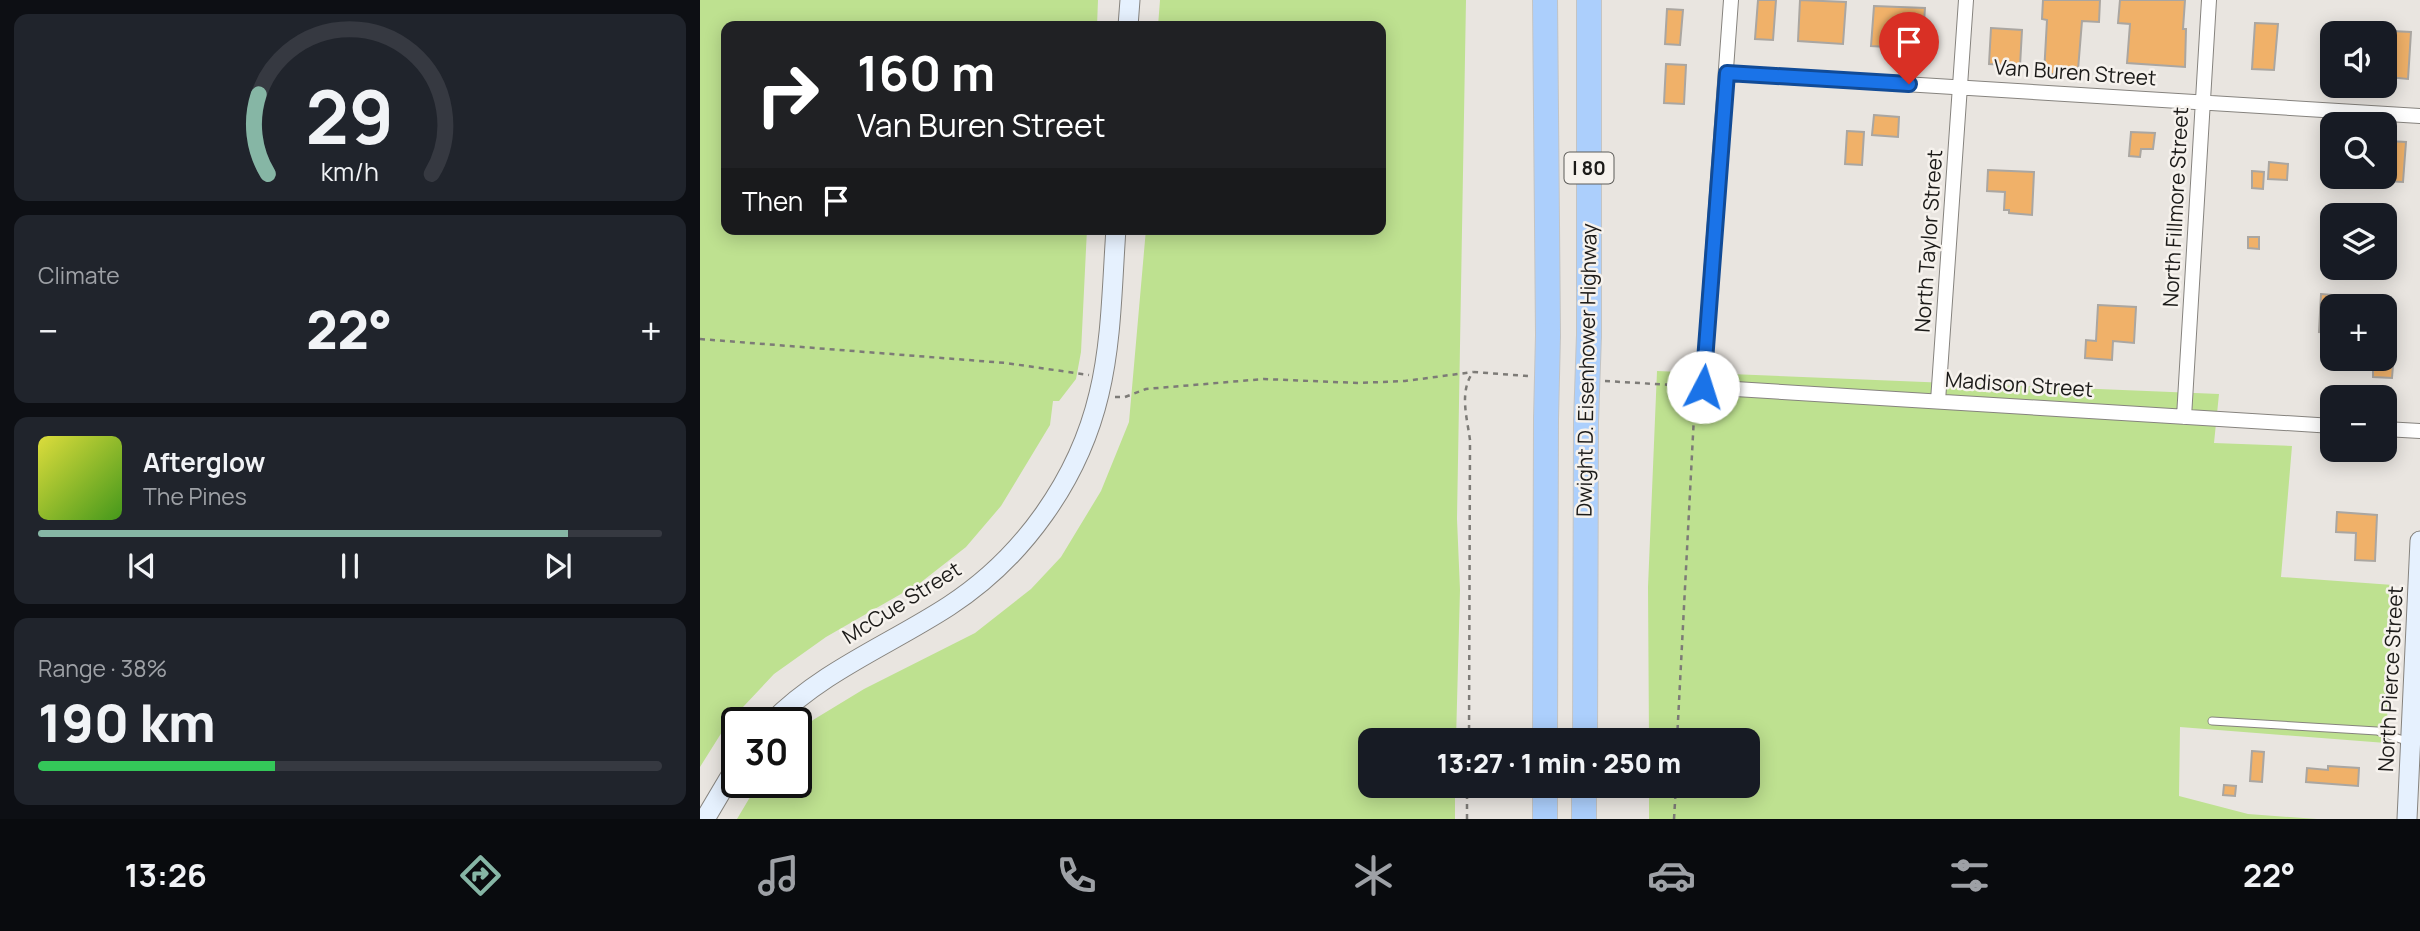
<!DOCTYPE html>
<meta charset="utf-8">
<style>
body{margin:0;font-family:Manrope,sans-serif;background:#20242c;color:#f1f3f6;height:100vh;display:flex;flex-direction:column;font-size:26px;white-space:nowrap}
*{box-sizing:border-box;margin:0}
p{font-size:23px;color:#9ea1a6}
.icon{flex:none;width:38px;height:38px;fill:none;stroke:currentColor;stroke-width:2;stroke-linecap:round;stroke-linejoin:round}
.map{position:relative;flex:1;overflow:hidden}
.side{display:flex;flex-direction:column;gap:14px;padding:14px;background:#0d0f14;width:700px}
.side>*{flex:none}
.banner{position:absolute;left:21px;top:21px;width:665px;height:214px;border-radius:14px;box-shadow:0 4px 18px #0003;background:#202124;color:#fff;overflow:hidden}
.tools{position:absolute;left:1620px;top:21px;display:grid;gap:14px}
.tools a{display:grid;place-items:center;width:77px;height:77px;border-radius:14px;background:#171b24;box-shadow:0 4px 18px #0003;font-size:35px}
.speed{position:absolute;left:21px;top:707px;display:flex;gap:14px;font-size:35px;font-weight:700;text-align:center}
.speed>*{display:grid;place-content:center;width:91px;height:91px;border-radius:50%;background:#171b24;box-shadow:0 4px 18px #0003;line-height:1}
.speed .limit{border:4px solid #111;border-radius:10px;background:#fff;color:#111}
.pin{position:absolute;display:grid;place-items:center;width:60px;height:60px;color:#fff;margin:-72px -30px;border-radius:50% 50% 50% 0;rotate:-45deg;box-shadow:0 0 7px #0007}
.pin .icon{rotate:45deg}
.me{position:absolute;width:77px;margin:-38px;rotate:5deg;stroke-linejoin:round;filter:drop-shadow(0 0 5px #0008)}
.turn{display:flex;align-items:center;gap:24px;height:147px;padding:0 21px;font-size:32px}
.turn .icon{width:91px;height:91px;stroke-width:2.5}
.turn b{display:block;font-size:49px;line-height:60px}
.then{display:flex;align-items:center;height:66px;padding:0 21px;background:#0003;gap:14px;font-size:26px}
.big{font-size:52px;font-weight:800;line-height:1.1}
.side .tile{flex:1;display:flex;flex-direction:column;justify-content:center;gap:10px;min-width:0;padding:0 24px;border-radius:14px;background:#20242c}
.side .dial{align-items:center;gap:0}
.dial svg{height:182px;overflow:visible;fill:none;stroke:#363941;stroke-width:7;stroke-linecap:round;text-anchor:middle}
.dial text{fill:#f1f3f6;stroke:none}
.song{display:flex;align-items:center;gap:21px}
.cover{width:84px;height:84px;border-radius:10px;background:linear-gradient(135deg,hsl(60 70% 55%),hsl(100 70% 35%))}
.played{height:7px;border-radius:4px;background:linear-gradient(90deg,#86b6a5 85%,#363941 85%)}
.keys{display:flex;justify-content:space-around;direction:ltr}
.heat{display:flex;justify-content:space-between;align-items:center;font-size:38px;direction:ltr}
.charge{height:10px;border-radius:5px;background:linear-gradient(90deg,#34c759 38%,#363941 0)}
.trip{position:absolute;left:658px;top:728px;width:402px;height:70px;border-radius:14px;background:#171b24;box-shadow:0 4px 18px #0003;font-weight:800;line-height:70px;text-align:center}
.menu{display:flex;height:112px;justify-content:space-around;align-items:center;background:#090b0e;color:#9ea1a6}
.menu .icon{width:49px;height:49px}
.menu .on{color:#86b6a5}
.menu b{font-size:32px;color:#f1f3f6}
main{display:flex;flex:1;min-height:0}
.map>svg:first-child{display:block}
.green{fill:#bee190}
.building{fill:#f0b169;stroke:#aaa6a1;stroke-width:2}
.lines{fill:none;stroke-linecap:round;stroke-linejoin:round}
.service-casing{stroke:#86837e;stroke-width:9}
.minor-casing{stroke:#86837e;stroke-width:16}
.secondary-casing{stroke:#86837e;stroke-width:21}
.motorway-casing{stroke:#c4c4c3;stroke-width:26}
.path{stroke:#7d7b77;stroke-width:2.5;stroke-dasharray:5 5;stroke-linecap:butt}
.service{stroke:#fff;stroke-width:7}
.minor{stroke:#fff;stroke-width:14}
.secondary{stroke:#e6f1fe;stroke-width:19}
.motorway{stroke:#accffc;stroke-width:24}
.motorway-bridge-casing{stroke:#c4c4c3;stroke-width:26;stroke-linecap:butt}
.motorway-bridge{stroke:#accffc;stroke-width:24}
.route-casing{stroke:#114b97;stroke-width:18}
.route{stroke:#1a73e8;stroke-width:12}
.labels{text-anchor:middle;stroke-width:5;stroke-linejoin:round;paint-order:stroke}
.shield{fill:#f6f2ed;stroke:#5d5c59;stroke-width:2}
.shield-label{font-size:19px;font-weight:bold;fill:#1c1b19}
.street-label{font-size:21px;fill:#1c1b19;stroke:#f6f2ed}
</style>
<main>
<section class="side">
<div class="tile dial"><svg viewBox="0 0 100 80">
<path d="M14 69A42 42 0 1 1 86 69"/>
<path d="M14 69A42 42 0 0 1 10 34" stroke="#86b6a5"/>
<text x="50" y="56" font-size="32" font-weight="700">29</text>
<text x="50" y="72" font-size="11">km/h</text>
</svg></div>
<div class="tile"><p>Climate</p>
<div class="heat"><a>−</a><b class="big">22°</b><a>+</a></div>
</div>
<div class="tile">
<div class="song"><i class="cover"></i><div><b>Afterglow</b><p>The Pines</p></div></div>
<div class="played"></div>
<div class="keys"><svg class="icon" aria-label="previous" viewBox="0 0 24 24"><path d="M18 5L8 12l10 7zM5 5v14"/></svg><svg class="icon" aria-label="pause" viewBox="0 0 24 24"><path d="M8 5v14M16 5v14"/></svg><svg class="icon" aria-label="next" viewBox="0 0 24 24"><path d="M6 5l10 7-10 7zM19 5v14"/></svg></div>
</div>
<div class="tile"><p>Range · 38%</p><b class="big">190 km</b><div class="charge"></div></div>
</section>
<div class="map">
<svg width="1720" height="819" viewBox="0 0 1720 819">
<rect width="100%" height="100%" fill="#e9e5e0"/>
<path class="green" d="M0,0H398L397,26H26V229H387L381,352L376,379L359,401H353L350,425L301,506L266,547L220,583L126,637L74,674L27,724L0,767Z
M460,0H766L757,519L760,590L756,740H670V786H755V819H37L59,782H96V738L113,720L164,689L275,633L331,589L361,557L401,491L429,422L446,229H681V26H458Z
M957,371L1519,394L1514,443L1592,446L1581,577L1693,585L1686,743L1480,727L1479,796L1548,814L1617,819H949V786H1048V740H949L948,587Z"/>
<path class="building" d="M1058,0H1076L1073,40L1055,39Z
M1100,0L1146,2L1143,44L1098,41Z
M1343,0H1400L1399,22L1382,21L1378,70L1355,68L1354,74H1344L1347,20L1342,19Z
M1420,0H1485L1483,29H1486L1485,67L1427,63L1430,24L1418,23Z
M1174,6L1225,8L1222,49L1171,46Z
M967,9L983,10L980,45L965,44Z
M1555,23L1578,24L1574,70L1552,69Z
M1291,28L1322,30L1320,66L1289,64Z
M1691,31L1711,32L1708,79L1688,77Z
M966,64L986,65L984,104L964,103Z
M1174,115L1199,117L1198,137L1172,135Z
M1147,131L1164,132L1162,165L1145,164Z
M1431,132L1455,133L1453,149H1441L1440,157L1429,156Z
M1688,141L1706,142L1703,182L1685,181Z
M1569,162L1588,164L1587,180L1568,179Z
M1288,170L1334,172L1332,215L1309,213V210H1304L1305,192L1287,191Z
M1552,171L1564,172L1563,189L1552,188Z
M1548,237H1559V249L1548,248Z
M1621,294L1643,296L1642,306H1633V333L1619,332Z
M1398,305L1436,307L1434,343L1413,341L1412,360L1385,358L1386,340L1396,341Z
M1673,364L1693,365L1692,378L1673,377Z
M1637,512L1677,515L1675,561L1655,560L1656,533L1636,532Z
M1552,751L1564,752L1562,782L1550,781Z
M1628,766L1659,768L1658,786L1606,782L1607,768L1628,770Z
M1524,785L1536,786L1535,796L1523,795Z"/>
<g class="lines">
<defs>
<path id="service" d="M1512,721L1677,731L1709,742"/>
<path id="minor" d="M1031,0L1003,387L1633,426
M1027,73L1720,116
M1238,401L1266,0
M1484,417L1509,0
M1685,429L1720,431"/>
<path id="secondary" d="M428,26L430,0
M71,723C122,671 189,645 249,606C323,558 379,479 399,394C412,340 412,284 416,229
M5,819L37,765
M1707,819L1720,541"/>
<path id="motorway" d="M845,0L848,335
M889,0V335
M845,740L846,419
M885,740L886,422
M845,819V786
M884,819V786"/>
</defs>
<use href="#service" class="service-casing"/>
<use href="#minor" class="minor-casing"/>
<use href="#secondary" class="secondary-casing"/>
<use href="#motorway" class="motorway-casing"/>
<path class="path" d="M0,339L306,363L389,375
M905,381L989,386
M415,397H425L446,389L564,379L658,383L705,381L773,372
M769,740L770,440C767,417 759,392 773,372L828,376
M977,740L995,397
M767,819V786
M974,819L976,786"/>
<use href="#service" class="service"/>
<use href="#minor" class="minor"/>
<use href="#secondary" class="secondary"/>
<use href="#motorway" class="motorway"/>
<defs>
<path id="motorway-bridge" d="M846,419L848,335
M886,422L889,335"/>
</defs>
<use href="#motorway-bridge" class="motorway-bridge-casing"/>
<use href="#motorway-bridge" class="motorway-bridge"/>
</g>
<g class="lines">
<defs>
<path id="route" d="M1003,387L1027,73L1209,84"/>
</defs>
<use href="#route" class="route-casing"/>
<use href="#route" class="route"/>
</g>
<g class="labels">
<rect class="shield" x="864.5" y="152.5" width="49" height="31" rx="5"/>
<g class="shield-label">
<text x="889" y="175">I 80</text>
</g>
<g class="street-label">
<text transform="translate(1375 73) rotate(4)" y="7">Van Buren Street</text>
<text transform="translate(1476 207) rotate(-87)" y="7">North Fillmore Street</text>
<text transform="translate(1229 241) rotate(-86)" y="7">North Taylor Street</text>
<text transform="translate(887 370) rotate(-89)" y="7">Dwight D. Eisenhower Highway</text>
<text transform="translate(1319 385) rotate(4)" y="7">Madison Street</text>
<text transform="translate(202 603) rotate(-32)" y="7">McCue Street</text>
<text transform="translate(1691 679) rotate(-87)" y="7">North Pierce Street</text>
</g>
</g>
</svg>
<div class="tools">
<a><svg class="icon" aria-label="sound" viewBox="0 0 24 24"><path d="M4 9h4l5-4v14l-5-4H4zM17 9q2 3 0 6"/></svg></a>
<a><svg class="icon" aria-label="search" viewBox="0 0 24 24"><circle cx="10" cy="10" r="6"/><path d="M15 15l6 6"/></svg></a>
<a><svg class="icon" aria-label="layers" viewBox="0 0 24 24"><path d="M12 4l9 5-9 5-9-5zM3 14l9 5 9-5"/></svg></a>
<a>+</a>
<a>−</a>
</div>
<div class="speed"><div class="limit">30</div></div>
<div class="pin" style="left:1209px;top:84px;background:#d93025"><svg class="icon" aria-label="arrive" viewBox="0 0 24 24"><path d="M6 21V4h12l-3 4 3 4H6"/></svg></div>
<svg class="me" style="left:1003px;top:387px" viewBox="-20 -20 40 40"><circle r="19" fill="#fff"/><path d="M0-13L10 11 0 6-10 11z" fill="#1a73e8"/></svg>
<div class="trip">13:27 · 1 min · 250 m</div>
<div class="banner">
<div class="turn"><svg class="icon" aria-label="right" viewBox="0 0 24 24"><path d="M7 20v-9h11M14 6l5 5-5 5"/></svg><div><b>160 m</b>Van Buren Street</div></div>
<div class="then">Then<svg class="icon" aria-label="arrive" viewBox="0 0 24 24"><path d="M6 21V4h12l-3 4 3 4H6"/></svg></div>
</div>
</div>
</main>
<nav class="menu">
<b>13:26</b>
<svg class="icon on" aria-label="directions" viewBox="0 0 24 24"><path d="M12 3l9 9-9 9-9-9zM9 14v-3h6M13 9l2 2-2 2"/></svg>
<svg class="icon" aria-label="music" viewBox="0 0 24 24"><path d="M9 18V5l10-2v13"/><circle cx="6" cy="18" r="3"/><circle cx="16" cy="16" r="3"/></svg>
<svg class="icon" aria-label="phone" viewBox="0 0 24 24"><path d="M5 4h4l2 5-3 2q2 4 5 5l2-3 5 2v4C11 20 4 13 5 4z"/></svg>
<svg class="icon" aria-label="climate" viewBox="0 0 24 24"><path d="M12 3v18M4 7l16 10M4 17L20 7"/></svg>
<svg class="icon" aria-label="car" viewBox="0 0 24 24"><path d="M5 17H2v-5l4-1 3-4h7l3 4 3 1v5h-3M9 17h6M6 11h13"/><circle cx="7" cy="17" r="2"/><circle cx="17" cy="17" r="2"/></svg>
<svg class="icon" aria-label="filters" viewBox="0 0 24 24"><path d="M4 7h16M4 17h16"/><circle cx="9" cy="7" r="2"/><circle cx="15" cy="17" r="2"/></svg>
<b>22°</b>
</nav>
